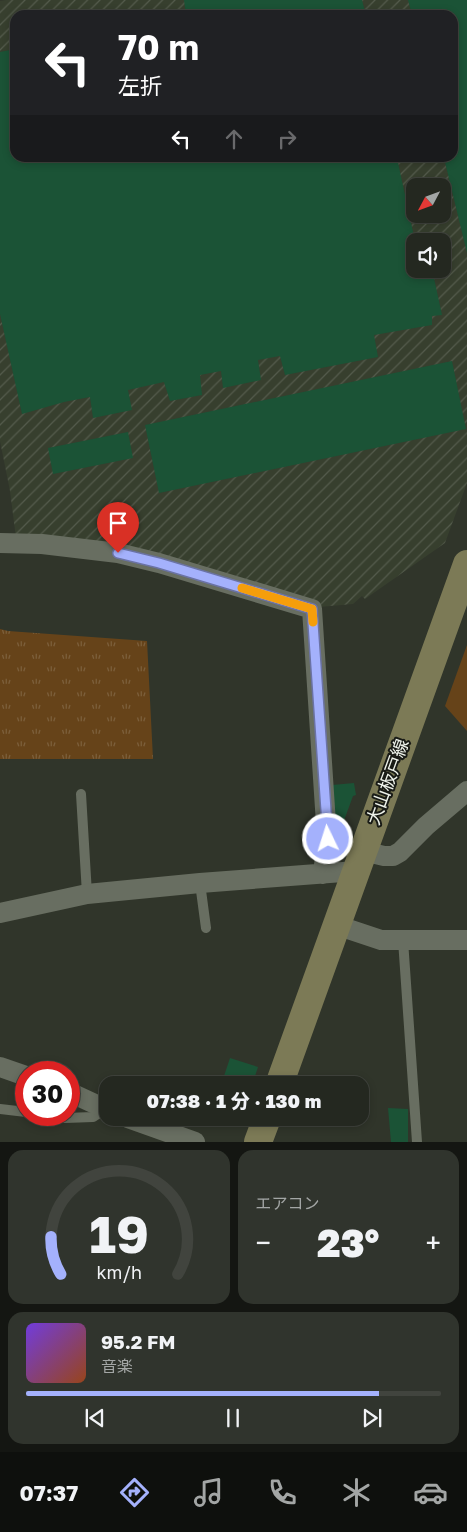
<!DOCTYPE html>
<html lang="ja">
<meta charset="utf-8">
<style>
body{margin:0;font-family:"Golos Text","Noto Sans JP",sans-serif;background:#30342d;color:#f1f3f6;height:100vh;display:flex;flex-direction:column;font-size:19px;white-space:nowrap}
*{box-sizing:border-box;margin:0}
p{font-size:16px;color:#a3a6a5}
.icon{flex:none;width:28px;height:28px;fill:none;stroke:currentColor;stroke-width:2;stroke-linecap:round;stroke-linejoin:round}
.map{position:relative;height:1142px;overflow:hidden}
.side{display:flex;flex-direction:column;gap:8px;padding:8px;background:#141612;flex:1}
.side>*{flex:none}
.guide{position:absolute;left:10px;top:10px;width:448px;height:152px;border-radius:15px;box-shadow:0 2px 8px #0003,0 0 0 1px #41443e;background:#202124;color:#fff;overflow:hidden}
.needle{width:32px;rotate:229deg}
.fabs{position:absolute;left:406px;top:178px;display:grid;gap:10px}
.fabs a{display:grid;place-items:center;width:45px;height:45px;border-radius:10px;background:#242820;box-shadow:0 2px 8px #0003,0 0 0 1px #41443e;font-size:25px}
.speed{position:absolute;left:15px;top:1061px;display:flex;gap:10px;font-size:25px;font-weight:700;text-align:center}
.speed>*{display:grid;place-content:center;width:65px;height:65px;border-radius:50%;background:#242820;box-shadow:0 2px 8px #0003,0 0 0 1px #41443e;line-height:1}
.speed .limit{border:8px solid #d22;background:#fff;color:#111}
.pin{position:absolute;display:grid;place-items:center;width:42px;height:42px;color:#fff;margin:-51px -21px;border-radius:50% 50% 50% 0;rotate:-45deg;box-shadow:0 0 5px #0007}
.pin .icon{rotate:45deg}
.me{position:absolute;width:55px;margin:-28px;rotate:356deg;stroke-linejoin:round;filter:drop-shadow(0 0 4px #0008)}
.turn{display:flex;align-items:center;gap:18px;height:105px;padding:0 25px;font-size:22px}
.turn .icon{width:65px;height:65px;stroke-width:2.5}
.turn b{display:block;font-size:35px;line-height:42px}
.lanes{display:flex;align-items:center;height:48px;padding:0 25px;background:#0003;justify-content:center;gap:25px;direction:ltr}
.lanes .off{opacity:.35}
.big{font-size:38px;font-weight:800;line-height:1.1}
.side .card{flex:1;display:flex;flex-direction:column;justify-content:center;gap:8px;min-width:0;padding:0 18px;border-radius:15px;background:#30342d}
.side .dial{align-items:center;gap:0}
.dial svg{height:130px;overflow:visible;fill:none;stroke:#41443e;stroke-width:7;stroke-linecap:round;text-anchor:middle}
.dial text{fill:#f1f3f6;stroke:none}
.song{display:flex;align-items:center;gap:15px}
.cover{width:60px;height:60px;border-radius:8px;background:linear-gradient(135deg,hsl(260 70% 55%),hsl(20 70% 35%))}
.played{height:5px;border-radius:2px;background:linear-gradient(90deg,#a4b1fc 85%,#41443e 85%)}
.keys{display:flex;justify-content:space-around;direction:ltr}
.heat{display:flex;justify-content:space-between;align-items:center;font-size:28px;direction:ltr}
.side .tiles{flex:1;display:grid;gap:8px;grid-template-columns:1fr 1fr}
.card:last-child{grid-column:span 2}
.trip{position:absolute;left:99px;top:1076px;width:270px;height:50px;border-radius:15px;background:#242820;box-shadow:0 2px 8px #0003,0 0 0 1px #41443e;font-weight:800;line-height:50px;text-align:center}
.tabs{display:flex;height:80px;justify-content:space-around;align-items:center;background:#0e100d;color:#a3a6a5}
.tabs .icon{width:35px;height:35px}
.tabs .current{color:#a4b1fc}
.tabs b{font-size:22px;color:#f1f3f6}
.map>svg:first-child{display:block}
.industrial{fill:url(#industrial-furrows);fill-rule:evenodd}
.grass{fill:url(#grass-tufts)}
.park{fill:#664319}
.building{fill:#1b5336}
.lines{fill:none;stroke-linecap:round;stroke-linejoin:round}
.lane{stroke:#686e61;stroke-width:10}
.street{stroke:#686e61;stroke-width:20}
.secondary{stroke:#7c7a56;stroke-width:28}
.route-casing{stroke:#6b73a4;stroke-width:12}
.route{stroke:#a4b1fc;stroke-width:9}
.slow{stroke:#f59e0b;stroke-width:9}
.labels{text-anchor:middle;stroke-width:4;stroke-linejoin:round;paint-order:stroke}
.street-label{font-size:18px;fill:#f0f4ec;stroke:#191b16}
</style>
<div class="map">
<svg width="467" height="1142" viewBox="0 0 467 1142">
<defs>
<pattern id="industrial-furrows" width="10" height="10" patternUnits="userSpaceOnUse" patternTransform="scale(1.25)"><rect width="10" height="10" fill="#373f2e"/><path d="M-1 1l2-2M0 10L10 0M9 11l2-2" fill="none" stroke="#545b4c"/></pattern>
<pattern id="grass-tufts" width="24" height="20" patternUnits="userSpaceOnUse" patternTransform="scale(1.25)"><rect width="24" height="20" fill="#664319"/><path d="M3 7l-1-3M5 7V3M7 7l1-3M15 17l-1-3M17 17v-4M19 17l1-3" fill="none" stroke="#7c5f3b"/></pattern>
</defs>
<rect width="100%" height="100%" fill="#30352a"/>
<path class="industrial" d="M6,0H467V483L445,543L365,599L362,596L353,604L319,607L16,538L10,491L0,441V1ZM15,15H452V158H15ZM415,186H442V214H415ZM415,241H442V269H415Z"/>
<path class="grass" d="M0,629L8,631L147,641L153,759H0Z"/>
<path class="park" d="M467,645V731L445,706Z"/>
<path class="building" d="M184,0H362L366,15H186Z
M408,0H467V253L444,158H452V15H412Z
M15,49V158H397L415,241V269H432L442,315L432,316V325L374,335L378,357L285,375L280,356L258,360L261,380L223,388L221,371L200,375L202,395L170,401L164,382L128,390L132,410L93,418L90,397L64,402L22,414L0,314V52Z
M452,361L466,429L159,493L145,425Z
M128,432L133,458L53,474L48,448Z
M354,783L356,795L353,796L342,826H336L332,785Z
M230,1058L258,1067L252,1085H221Z
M388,1108L408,1109V1142H391Z"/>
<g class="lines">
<path class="lane" d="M81,794L87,894
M200,883L206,928
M403,940L417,1142
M0,1109L26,1112
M46,1115L65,1118L93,1117L105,1109"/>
<path class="street" d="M0,543L42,544L118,553L159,563L312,609L327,839L323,874
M363,851L384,856H393L400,852L426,826L467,791
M0,913L87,894L200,883L356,871
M336,925L381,940H467
M0,1067L26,1076
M69,1092L108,1110
M128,1118L195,1142"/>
<path class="secondary" d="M279,1085L467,564
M258,1142L267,1118"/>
</g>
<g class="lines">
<defs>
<path id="route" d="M118,553L159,563L312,609L328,839"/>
</defs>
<use href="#route" class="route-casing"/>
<use href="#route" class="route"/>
<path class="slow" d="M242,588L312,609L313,622"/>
</g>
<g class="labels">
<g class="street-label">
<text transform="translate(388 782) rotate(-70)" y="6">大山板戸線</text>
</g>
</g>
</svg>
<div class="fabs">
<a><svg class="needle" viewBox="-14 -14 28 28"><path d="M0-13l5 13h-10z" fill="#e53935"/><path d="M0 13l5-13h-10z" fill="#a3a6a5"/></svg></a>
<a><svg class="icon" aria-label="sound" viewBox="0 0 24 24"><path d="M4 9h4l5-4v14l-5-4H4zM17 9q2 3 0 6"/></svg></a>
</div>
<div class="speed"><div class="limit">30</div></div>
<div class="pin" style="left:118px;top:553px;background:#d93025"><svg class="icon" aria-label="arrive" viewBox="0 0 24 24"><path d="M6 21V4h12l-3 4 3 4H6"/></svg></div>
<svg class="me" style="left:328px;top:839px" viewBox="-20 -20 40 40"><circle r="17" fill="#a4b1fc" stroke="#fff" stroke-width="3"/><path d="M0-11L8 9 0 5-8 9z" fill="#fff"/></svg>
<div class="trip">07:38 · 1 分 · 130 m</div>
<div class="guide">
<div class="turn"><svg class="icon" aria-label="left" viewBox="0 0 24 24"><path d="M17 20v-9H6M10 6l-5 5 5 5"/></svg><div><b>70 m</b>左折</div></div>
<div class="lanes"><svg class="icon" aria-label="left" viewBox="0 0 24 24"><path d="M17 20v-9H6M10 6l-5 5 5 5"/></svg><svg class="icon off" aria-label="ahead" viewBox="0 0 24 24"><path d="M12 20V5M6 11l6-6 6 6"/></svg><svg class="icon off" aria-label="right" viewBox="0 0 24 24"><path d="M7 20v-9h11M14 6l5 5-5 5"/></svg></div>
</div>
</div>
<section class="side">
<div class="tiles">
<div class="card dial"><svg viewBox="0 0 100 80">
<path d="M14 69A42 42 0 1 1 86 69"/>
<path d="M14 69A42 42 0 0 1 8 46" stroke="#a4b1fc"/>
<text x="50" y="56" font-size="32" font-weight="700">19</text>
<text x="50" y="72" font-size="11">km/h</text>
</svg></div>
<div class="card"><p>エアコン</p>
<div class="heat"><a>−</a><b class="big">23°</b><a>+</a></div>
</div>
<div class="card">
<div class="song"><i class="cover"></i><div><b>95.2 FM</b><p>音楽</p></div></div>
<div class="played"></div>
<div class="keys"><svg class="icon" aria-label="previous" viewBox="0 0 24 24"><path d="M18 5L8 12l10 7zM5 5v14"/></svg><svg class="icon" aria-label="pause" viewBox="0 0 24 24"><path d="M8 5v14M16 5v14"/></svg><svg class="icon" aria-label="next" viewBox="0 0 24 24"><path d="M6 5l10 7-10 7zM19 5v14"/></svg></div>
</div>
</div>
</section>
<nav class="tabs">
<b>07:37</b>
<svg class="icon current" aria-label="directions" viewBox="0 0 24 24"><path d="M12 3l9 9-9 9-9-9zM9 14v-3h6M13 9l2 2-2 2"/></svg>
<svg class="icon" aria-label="music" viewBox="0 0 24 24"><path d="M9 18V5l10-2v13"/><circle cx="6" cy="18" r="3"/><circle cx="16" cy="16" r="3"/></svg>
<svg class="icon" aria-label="phone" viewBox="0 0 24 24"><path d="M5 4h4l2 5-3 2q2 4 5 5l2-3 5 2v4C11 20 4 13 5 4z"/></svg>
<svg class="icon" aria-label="climate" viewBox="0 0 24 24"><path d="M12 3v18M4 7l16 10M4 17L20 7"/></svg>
<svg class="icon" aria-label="car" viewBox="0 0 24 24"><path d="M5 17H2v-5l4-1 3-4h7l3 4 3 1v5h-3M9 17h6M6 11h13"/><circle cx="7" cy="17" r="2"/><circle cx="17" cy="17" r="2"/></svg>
</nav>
